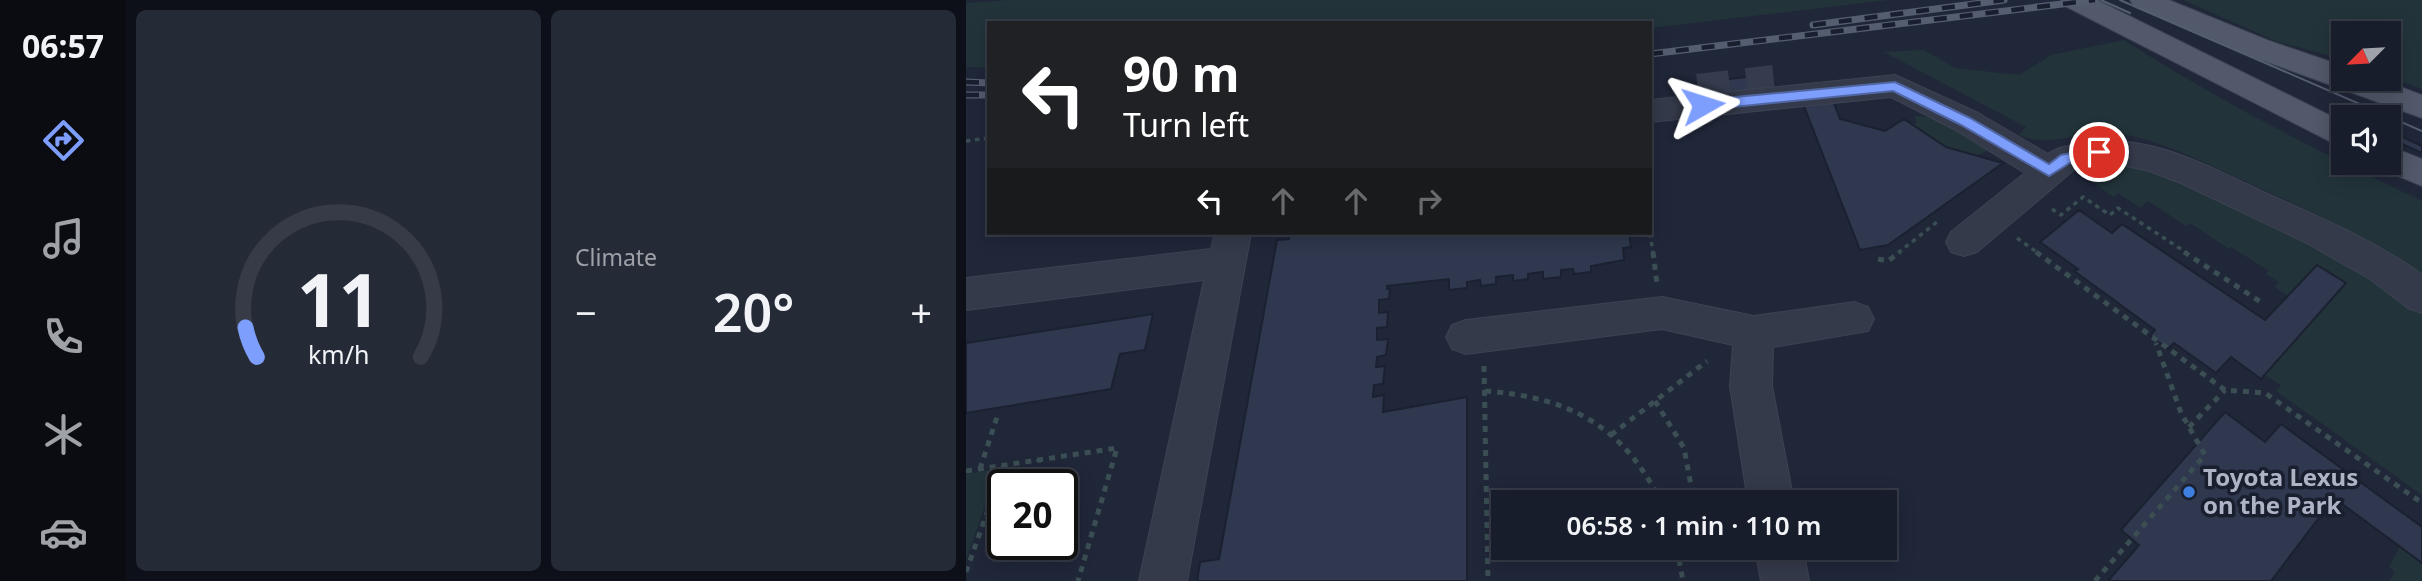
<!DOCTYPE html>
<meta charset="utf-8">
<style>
body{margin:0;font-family:"Noto Sans",sans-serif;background:#252a37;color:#f1f3f6;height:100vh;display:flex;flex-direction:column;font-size:26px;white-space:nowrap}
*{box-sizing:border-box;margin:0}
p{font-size:23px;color:#9fa2a9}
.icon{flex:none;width:38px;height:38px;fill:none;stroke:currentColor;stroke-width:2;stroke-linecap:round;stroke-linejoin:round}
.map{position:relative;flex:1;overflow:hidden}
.details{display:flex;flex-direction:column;gap:10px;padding:10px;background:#0d1018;width:840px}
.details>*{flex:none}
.banner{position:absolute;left:21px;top:21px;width:665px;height:214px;border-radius:0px;box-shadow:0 4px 18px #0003,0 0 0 2px #363b47;background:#202124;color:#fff;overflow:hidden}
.needle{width:46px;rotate:246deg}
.fabs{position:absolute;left:1365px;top:21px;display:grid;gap:14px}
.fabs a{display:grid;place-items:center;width:70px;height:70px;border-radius:0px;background:#181d2b;box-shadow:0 4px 18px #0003,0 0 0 2px #363b47;font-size:35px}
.speed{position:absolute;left:21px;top:469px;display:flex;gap:14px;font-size:35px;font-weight:700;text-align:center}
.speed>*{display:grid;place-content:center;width:91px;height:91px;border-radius:50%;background:#181d2b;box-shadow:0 4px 18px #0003,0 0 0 2px #363b47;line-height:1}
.speed .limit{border:4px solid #111;border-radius:10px;background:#fff;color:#111}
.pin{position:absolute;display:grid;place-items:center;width:60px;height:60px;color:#fff;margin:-30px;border:4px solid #fff;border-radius:50%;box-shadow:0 2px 7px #0007}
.me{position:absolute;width:77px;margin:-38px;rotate:84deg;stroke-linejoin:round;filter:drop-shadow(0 0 5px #0008)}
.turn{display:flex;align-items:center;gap:24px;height:147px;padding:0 21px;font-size:32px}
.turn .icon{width:91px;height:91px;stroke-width:2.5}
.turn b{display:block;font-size:49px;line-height:60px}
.lanes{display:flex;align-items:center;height:66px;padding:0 21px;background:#0003;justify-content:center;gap:35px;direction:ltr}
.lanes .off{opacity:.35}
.big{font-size:52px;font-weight:600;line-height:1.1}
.details .card{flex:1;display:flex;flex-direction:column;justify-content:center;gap:10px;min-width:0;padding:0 24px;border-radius:10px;background:#252a37}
.details .dial{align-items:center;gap:0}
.dial svg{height:182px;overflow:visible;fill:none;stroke:#363b47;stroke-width:7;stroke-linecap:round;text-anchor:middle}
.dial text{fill:#f1f3f6;stroke:none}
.heat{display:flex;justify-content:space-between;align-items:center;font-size:38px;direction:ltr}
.details .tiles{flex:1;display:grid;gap:10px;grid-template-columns:repeat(2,1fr)}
.trip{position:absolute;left:525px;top:490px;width:406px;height:70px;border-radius:0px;background:#181d2b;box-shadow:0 4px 18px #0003,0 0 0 2px #363b47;font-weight:600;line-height:70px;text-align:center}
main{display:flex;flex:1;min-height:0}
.menu{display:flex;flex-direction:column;width:126px;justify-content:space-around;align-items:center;background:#0a0c11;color:#9fa2a9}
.menu .icon{width:49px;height:49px}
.menu .current{color:#7d9efc}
.menu b{font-size:32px;color:#f1f3f6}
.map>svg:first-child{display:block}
.green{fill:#22343a}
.building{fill:#2f384e;stroke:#1b2130;stroke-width:2}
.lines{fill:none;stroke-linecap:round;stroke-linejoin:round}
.minor-tunnel{stroke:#353c4e;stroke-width:32;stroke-dasharray:32 17;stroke-linecap:butt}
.minor-casing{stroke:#3d4353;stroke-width:2}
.major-casing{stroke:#3d4353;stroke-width:2}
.path-far1{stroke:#3a4e53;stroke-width:3.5;stroke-dasharray:4.5 4.5;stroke-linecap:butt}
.path{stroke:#3a4e53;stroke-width:5;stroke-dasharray:6 6;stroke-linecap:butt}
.minor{fill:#343a4a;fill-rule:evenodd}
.major{fill:#51596a;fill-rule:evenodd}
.tram{stroke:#555d71;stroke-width:2}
.rail-casing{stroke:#555d71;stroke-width:7}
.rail{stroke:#191f2e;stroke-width:4.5;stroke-dasharray:13;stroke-linecap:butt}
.route{fill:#7d9efc;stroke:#5167a4;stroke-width:2}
.shop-dot{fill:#3f7fe0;stroke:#191f2e;stroke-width:2.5}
.labels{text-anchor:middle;stroke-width:7;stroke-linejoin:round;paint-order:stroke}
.poi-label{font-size:24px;font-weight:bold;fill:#aeb4c6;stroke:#191f2e;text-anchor:start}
</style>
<main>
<nav class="menu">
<b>06:57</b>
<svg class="icon current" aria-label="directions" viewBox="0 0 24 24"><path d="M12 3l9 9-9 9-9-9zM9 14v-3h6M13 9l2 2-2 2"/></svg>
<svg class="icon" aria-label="music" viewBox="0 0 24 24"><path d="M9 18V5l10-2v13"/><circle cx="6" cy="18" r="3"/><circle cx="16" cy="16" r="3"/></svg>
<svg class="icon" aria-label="phone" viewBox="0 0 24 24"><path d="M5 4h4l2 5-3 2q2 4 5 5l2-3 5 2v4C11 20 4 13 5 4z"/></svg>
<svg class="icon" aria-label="climate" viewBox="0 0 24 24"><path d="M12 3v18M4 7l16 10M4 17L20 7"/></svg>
<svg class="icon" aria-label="car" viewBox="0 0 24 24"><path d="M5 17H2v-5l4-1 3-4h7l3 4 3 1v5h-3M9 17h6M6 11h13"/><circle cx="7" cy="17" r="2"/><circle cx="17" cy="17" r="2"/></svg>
</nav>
<section class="details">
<div class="tiles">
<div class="card dial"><svg viewBox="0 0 100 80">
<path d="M14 69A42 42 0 1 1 86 69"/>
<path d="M14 69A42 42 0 0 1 9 56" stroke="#7d9efc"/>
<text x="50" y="56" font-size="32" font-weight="700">11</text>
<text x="50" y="72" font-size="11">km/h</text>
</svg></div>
<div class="card"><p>Climate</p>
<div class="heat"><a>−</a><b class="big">20°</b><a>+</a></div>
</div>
</div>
</section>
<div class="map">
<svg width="1456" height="581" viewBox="0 0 1456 581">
<rect width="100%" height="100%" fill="#202739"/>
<path class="green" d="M43,0H922L684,28V23H23V67H0V3Z
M1217,0H1456V89L1423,77V33H1377V59L1312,42Z
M1158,40C1253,101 1353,152 1456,201V275C1407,238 1351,215 1296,189C1251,169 1206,144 1157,134C1121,126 1088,150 1053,135L1060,127L918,52L958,50L989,68L1053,75L1085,55Z
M948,116L965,117L1026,148L1011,156L980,147L947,125L951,122Z
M1150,165L1210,178L1389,263L1456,313V495L1310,391L1315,385L1299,375L1380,283L1351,265L1322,296L1309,287L1313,282L1300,274L1303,271L1265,247L1263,249L1224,223L1220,226L1182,201L1174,208L1152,193L1147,197L1111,170L1117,166Z
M32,469L0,560V474Z
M1434,547L1456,563V581H1423L1429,572L1423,567Z"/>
<path class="building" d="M805,74L810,89L734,98L730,83Z
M866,98L874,119L919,131L938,119L980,147L1037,163L922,245L894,250L836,101Z
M1428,133L1456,146V153L1425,139Z
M1113,210L1146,233L1156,224L1299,320L1351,265L1380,283L1295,379L1265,357L1250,373L1208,343L1202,349L1184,336L1189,330L1108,271L1112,269L1074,242Z
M324,233H663L665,247L657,248L658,260L625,266V272L608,274L607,269L595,270V277L577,279V272L562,274V279L547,281V275L530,277V284L515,286L514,280L501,282V288L483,290V279L421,286V289H424L423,299L413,300V313L422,312L421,327L411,328V340L422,339L420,355L411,357L410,367L419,366L417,384L408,385L407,397L418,395L417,412L501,397V581H231L234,562L253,559L311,240L323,239Z
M187,314L179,350L154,354L145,389L0,413V343Z
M1259,412L1299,442L1315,424L1456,527V563L1368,498L1305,581H1142L1173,545L1155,530Z"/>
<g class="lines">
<path class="minor-tunnel" d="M732,90L808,81"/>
<defs>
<path id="minor" d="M929,75L1012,113L1082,154C1090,148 1101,146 1112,144C1179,129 1245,168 1304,195C1355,218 1405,239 1451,271L1456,275V313L1442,308L1404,279L1341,243L1215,183L1183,171L1155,165L1110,168L1011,252L998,256L985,252L980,242L985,232L1059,173L988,129L925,97L684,122V100Z
M249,233H285L221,581H173L238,280L0,310V278L245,249Z
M696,297L788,316L888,302L902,307L908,319L902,331L807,347L806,386L828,502H782L764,386L767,345L696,329L500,354L486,349L480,337L486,325L500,320Z
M789,548H837L843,581H795Z"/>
<path id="major" d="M1095,0H1131L1377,122V148L1099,6Z
M1164,0H1203L1301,40L1377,66V79H1413L1456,95V118L1279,54L1168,6Z
M1423,146L1456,159V186L1411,167L1409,163H1423Z"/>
</defs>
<use href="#minor" class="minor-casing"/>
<use href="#major" class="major-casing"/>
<path class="path-far1" d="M0,141L23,138
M1086,209L1095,215L1117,197L1144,215L1152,208L1221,253
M684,233L687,253
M1051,238L1072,253
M932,253L971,222"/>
<path class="path" d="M687,252L691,284
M1070,252L1259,390L1299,393L1456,503
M1218,252L1298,304
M912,259L922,261L934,252
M518,366L522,581
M519,391C602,397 657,425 695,502
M689,401L718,448L728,502
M1223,427L1259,390
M645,435L741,361
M14,469L31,417
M0,471L151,448L112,581
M65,485L73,460
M33,520H37
M711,548L717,581
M0,572L38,465
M1129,581L1239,455L1215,413L1190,343"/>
<use href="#minor" class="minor"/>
<use href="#major" class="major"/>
<path class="tram" d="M1135,0L1164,13
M1154,0L1456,131"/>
<defs>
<path id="rail" d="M847,25L1038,0
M684,54L1129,0
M0,82L23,83
M0,95H23"/>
</defs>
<use href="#rail" class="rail-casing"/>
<use href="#rail" class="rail"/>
</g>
<path class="route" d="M929,82L1004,118L1083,164L1095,155L1133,147L1140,152L1138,156L1104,163L1083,176L995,125L927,91L737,110L731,105L737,100Z"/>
<circle class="shop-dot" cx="1223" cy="492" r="7"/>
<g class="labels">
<g class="poi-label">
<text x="1237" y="486">Toyota Lexus<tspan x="1237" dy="28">on the Park</tspan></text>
</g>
</g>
</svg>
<div class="fabs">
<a><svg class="needle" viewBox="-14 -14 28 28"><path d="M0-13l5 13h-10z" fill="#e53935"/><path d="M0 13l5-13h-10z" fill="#9fa2a9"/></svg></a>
<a><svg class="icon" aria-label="sound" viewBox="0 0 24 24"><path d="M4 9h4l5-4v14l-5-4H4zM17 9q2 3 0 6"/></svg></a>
</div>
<div class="speed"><div class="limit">20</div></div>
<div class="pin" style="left:1133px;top:152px;background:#d93025"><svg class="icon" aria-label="arrive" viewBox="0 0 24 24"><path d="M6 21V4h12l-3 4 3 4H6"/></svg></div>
<svg class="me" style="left:737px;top:105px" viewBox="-20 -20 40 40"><path d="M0-17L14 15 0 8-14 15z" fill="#7d9efc" stroke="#fff" stroke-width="4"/></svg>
<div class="trip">06:58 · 1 min · 110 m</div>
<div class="banner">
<div class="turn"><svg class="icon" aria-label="left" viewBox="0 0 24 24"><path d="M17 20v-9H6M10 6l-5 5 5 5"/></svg><div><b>90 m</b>Turn left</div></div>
<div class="lanes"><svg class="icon" aria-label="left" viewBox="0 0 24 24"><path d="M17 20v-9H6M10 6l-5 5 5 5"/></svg><svg class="icon off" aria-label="ahead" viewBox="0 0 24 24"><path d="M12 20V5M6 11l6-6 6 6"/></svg><svg class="icon off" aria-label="ahead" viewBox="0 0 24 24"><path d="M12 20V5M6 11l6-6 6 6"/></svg><svg class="icon off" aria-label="right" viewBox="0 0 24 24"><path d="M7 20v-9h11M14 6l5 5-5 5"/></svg></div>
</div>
</div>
</main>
